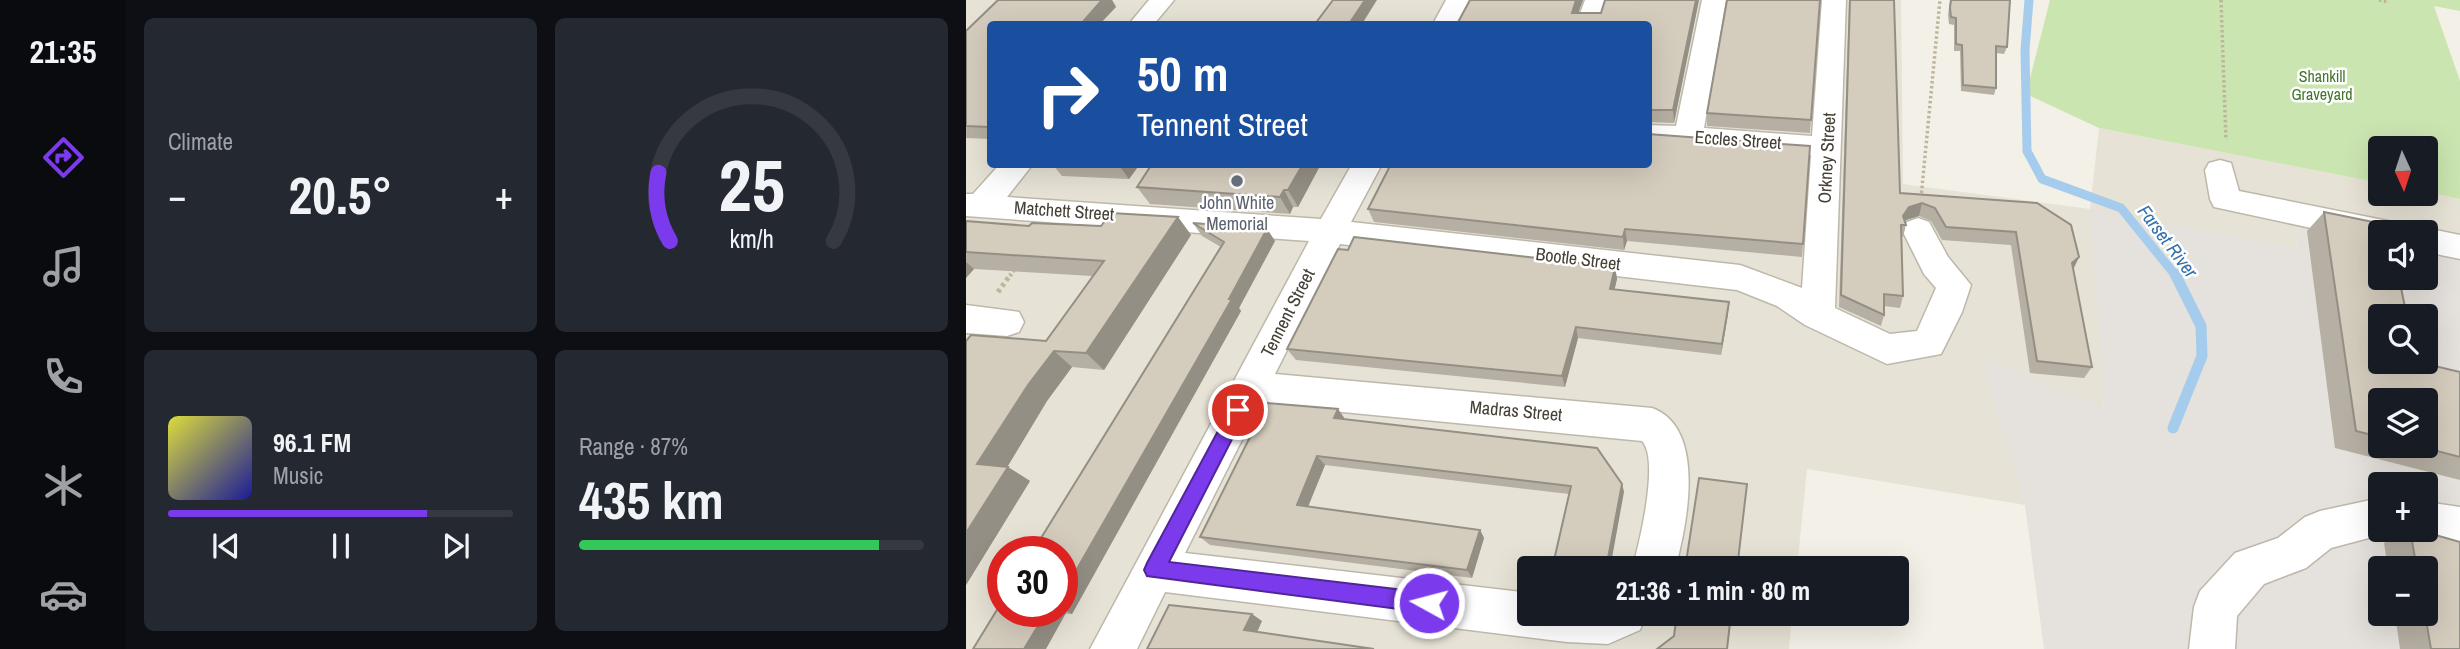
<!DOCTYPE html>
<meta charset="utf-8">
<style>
body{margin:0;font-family:"Archivo Narrow",sans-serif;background:#242831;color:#f1f3f6;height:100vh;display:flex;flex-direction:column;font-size:26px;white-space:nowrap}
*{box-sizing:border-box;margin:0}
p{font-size:23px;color:#9ea1a6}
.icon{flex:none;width:38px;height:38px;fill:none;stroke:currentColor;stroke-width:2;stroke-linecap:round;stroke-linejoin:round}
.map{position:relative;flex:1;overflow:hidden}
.side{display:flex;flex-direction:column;gap:18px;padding:18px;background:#0d0f14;width:840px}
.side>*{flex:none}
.guide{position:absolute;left:21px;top:21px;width:665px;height:147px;border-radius:7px;box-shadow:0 7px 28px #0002;background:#1a4fa0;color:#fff;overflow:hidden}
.needle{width:46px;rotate:177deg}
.buttons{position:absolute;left:1402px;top:136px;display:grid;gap:14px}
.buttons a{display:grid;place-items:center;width:70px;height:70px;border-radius:7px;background:#171b24;box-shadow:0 7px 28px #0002;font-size:35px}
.speed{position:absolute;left:21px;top:536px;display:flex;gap:14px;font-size:35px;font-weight:700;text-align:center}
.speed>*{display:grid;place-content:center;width:91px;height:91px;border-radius:50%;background:#171b24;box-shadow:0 7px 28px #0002;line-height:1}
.speed .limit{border:10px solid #d22;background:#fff;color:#111}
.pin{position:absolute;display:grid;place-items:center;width:60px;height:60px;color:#fff;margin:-30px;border:4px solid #fff;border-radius:50%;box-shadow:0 2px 7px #0007}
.me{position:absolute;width:77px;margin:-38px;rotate:277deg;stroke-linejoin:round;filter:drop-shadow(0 0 5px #0008)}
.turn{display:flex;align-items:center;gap:24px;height:147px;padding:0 35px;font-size:32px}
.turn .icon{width:91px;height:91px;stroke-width:2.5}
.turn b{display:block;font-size:49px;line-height:60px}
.big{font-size:52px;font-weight:700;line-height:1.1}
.side .card{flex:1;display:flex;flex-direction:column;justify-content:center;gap:10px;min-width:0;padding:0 24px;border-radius:10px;background:#242831}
.side .dial{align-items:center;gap:0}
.dial svg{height:182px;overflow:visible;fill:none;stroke:#363941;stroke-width:7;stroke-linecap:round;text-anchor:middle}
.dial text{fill:#f1f3f6;stroke:none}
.song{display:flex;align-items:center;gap:21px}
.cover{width:84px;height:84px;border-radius:10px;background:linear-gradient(135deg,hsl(60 70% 55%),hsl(240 70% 35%))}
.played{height:7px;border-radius:4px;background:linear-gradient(90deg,#7c3aed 75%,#363941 75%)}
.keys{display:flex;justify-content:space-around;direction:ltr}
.heat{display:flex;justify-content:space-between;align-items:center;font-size:38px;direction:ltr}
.charge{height:10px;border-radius:5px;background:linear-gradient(90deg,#34c759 87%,#363941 0)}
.side .tiles{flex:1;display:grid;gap:18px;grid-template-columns:repeat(2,1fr)}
.trip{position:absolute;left:551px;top:556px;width:392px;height:70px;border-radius:7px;background:#171b24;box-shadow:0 7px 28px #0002;font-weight:700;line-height:70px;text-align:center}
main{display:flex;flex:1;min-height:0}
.tabs{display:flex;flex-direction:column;width:126px;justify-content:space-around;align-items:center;background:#090b0e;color:#9ea1a6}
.tabs .icon{width:49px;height:49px}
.tabs .active{color:#7c3aed}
.tabs b{font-size:32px;color:#f1f3f6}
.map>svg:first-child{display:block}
.residential{fill:#e6e2d5;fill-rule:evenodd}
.industrial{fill:#e5e1dc;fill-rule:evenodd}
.green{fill:#cbe5b1}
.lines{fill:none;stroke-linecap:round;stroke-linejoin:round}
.stream-far1{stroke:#a6cced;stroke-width:9}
.stream{stroke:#a6cced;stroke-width:11}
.minor-casing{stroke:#beb8aa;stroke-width:3}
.path-far1{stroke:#bfb59c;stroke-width:3.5;stroke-dasharray:2.5 2.5;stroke-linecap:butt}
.path{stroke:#bfb59c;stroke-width:5;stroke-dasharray:3.5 3.5;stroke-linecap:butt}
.minor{fill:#fff;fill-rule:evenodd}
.wall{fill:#b6afa3;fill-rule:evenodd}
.shaded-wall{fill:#948f84}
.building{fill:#d4ccbd;stroke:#948f84;stroke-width:2}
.route{fill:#7c3aed;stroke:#51269a;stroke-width:2}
.worship-dot{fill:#6b7280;stroke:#fff;stroke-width:2.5}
.labels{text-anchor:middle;stroke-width:5;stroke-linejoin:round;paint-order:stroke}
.far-park-label{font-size:16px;fill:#43752c;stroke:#fff}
.street-label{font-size:18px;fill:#454036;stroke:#fff}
.worship-label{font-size:18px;fill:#5b616d;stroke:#fff}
.water-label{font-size:19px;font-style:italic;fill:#3472ad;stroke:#fff}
</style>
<main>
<nav class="tabs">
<b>21:35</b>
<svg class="icon active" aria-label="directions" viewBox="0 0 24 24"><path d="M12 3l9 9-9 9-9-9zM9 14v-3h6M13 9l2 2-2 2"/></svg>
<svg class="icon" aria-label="music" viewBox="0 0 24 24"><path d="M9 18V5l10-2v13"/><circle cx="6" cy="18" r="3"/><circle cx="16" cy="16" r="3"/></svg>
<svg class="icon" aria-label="phone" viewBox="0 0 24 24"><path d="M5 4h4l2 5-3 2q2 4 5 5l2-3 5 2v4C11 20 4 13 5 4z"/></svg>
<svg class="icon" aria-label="climate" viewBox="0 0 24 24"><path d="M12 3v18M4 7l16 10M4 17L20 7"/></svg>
<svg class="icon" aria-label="car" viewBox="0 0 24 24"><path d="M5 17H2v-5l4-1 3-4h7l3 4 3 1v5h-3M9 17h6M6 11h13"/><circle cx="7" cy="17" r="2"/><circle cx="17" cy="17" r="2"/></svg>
</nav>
<section class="side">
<div class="tiles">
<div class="card"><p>Climate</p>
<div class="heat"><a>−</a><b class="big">20.5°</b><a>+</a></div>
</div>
<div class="card dial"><svg viewBox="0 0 100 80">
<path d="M14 69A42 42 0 1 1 86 69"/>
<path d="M14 69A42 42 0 0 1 9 39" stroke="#7c3aed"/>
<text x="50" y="56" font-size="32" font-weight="700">25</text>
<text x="50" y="72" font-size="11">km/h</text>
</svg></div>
<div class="card">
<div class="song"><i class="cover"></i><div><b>96.1 FM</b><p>Music</p></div></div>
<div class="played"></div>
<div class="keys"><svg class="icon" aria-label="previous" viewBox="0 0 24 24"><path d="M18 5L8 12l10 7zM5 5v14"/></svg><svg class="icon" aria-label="pause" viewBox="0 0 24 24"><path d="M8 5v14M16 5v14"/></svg><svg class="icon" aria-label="next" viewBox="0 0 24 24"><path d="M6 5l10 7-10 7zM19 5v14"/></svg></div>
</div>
<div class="card"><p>Range · 87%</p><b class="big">435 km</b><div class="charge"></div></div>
</div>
</section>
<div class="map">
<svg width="1494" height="649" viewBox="0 0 1494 649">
<rect width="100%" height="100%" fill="#f3f0e7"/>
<path class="residential" d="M0,0H935L937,184L1124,209L1133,128L1414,183V194L1460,192L1494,199V261L1460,253V233H1414V244L1332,227L1330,248L1125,210L1138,408L1016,359L1059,505L841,469L831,569H564V614H826L823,649H0ZM24,24H682V164H24ZM37,551H96V611H37Z"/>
<path class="industrial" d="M1124,209L1330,248L1332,227L1414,244V278H1460V253L1494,261V649H1078L1059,505L1015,358L1138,407ZM1414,317H1460V362H1414ZM1414,401H1460V446H1414ZM1414,485H1460V530H1414ZM1414,569H1460V614H1414Z"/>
<path class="green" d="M1084,0H1494V11L1468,6L1494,81V199L1460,192V149H1414V183L1133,128L1060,94Z"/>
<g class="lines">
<path class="stream-far1" d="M1063,0L1059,50L1061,151L1076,179L1155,208L1210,276"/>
<path class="stream" d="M1207,428L1236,356L1235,326L1209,274"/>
<defs>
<path id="minor" d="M183,0H208L188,24H163Z
M480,0H504L491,24H467Z
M619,0H643L635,24H610Z
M736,0H760L738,128L846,136L856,0H880L869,308L924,334L951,331L970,288L958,274L936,230L941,222L952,218L963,222L982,257L1005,285L996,312L975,354L921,364L839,325L811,306L771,290L374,244L309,374L686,408C741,428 721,525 709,569H666C673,545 694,460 676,441L294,404L219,553L564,593V614H680L674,630L642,644L601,642L199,592L171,649H124L343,241L0,216V194H7L34,164H67L41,197L355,219L386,164H416L385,222L774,265L836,288L845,155L682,144V125L710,126Z
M1254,160L1265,163L1273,191L1422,221L1433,225L1438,233H1414V243L1248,207L1244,199L1239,170L1243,163Z
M1460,228L1494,235V259L1460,252V233H1448Z
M0,305L53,312L58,322L53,332L41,336L0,333Z
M1414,498V530L1429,531L1365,548L1340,568L1298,584L1271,616L1269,649H1223L1228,607L1234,591L1269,553L1312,538L1339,517L1354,511Z
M1460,502L1494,507V547L1445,536L1443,530H1460Z"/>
</defs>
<use href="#minor" class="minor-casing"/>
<path class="path-far1" d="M1255,0L1260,140
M1413,0L1423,2
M955,198L974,0
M44,276L50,268"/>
<path class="path" d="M32,292L45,274"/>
<use href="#minor" class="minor"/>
</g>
<path class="wall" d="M32,0H146L150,7L24,24V139L0,138V31Z
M617,0L612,13H635L639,0H733L708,123L682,122V24H491Z
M883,0H928L934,193L1071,203L1113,257L1107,269L1126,367L1118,378L1064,373L1045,245L976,240L965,221L953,216L940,220L939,221L940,225L937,237H936L937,296L934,308L918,306V315L915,326L873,307Z
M984,0H1044L1041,47L1038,54L1030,53V88L1028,95L995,91L994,51H988V25L983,24L982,15Z
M741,113L845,120L844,133L741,126Z
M86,164H174L163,179L96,176Z
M355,164L332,207H327L324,214L184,204L171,187Z
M425,164L837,244L836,257L661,241L658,250L408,222L402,209Z
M1358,212L1414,362L1494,372V480L1369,448L1341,231ZM1414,401L1460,446H1414Z
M212,217L225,235L138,370L106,367L81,401L41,467L64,481L0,585V341H80L126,276L8,269L0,278V221L63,226H135Z
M227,223L301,229L309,241L273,308L275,311L106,614L37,611H96V551L255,247L236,236Z
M649,267L651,279L648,289L762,314L755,355L612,338L599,387L330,360L321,349Z
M379,419L656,484L658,492L603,494L359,465L342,507L514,530L518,538L506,578L244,545L234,537Z
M1440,530H1452L1494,649H1434L1429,614H1460V569H1422L1418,543Z"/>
<path class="shaded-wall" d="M136,0H146L150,7L134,24H115Z
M399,0H411L396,24H383Z
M610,0H617L608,24L606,13Z
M730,0H733L708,123L707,110Z
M152,164H174L163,179Z
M337,164H355L332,207L322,190Z
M318,190L327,207L324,214L314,197Z
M956,203L953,216L940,220L937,225V216L943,207Z
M212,217L225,235L138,370L120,353Z
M301,229L309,241L273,308L275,311L106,614L96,609V595Z
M659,229L661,241L658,250L657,237Z
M1113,257L1107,270L1106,263Z
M0,262L8,269L0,278Z
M649,267L651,279L646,301L644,289Z
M763,302L762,314L755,355L756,344Z
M610,327L612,338L599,387L596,376Z
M88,351L106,367L81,401L34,479L11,464L62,385Z
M372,409L379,419L368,418Z
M351,456L359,465L339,514L331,505Z
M42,467L64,481L0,585V533Z
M656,484L658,492L644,569H640Z
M514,530L518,538L506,578L501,570Z
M81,611H95L100,613L80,649H58Z
M286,614L296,621L289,637L278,630Z"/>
<path class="building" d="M32,0H136L115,24H24V125L23,127L0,126V31Z
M367,0H399L383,24H349Z
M504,0H610L606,13H635L639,0H730L707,110H682V24H491Z
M761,0H854L845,120L741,113Z
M884,0H928L934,193L1071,203L1105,225L1113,257L1106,263L1126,367L1071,361L1050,232L980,227L969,208L956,203L943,207L937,216L940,225H935L937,296L918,294V315L875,295Z
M985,0H1044L1041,47L1030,46V88L997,85L996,45L990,44V18L985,17L984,8Z
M682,134L844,146L837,244L659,229L657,237L402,209L425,164H682Z
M186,164H337L322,190H318L314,197L171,187Z
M1358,212L1422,225L1423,233H1414V278H1433L1441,317H1414V362H1452L1494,372V457L1452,446H1460V401H1414V437L1390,431Z
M145,213L212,217L120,353L88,351L62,385L11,464L42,467L0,533V341L5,335L80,341L138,261L0,252V221L63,226L66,223L135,226Z
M227,223L301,229L263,299H266L96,595V551H67L258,242Z
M388,237L649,267L644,289L763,302L756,344L610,327L596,376L321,349L372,249L382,250Z
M301,403L372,409L368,418L631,448L656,484L640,569H586L605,486L351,456L331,505L514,530L501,570L234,537Z
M733,478L781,484L771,569H719Z
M1444,530H1452L1494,542V649H1465L1459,614L1460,569H1451Z
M37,600V611H81L58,649H7Z
M203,605L286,614L278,630L408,649H181Z
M711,614H765L761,649H691L708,636Z"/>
<path class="route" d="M272,402L281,410L203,562L463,593L470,596L473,603L470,610L463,613L181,576L178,570L181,563L266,405Z"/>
<circle class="worship-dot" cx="271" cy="181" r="7"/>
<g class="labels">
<g class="far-park-label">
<text x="1356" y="82">Shankill<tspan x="1356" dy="18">Graveyard</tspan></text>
</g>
<g class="street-label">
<text transform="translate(772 140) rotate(4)" y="6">Eccles Street</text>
<text transform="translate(861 158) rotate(-87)" y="6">Orkney Street</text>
<text transform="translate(98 211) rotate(4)" y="6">Matchett Street</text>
<text transform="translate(612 259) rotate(7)" y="6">Bootle Street</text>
<text transform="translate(322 313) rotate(-63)" y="6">Tennent Street</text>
<text transform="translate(550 411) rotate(5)" y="6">Madras Street</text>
</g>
<g class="worship-label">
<text x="271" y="209">John White<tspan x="271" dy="21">Memorial</tspan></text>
</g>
<g class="water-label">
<text transform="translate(1202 241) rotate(53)" y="7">Farset River</text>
</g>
</g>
</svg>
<div class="buttons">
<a><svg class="needle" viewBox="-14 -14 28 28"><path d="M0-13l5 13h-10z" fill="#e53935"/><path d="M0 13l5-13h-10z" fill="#9ea1a6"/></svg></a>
<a><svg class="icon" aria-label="sound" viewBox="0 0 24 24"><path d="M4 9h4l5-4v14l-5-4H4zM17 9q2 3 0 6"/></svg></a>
<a><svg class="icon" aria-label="search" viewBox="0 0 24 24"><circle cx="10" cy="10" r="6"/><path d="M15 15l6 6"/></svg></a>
<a><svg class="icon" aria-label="layers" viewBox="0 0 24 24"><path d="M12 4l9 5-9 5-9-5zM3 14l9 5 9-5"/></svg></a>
<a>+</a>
<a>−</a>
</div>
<div class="speed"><div class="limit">30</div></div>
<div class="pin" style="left:272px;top:410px;background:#d93025"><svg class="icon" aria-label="arrive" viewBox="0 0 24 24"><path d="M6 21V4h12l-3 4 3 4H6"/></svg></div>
<svg class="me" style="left:463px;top:603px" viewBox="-20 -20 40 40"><circle r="17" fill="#7c3aed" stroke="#fff" stroke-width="3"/><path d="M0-11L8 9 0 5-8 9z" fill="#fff"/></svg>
<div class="trip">21:36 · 1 min · 80 m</div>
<div class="guide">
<div class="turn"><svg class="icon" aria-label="right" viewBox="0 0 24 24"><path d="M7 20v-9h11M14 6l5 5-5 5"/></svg><div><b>50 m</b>Tennent Street</div></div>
</div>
</div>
</main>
